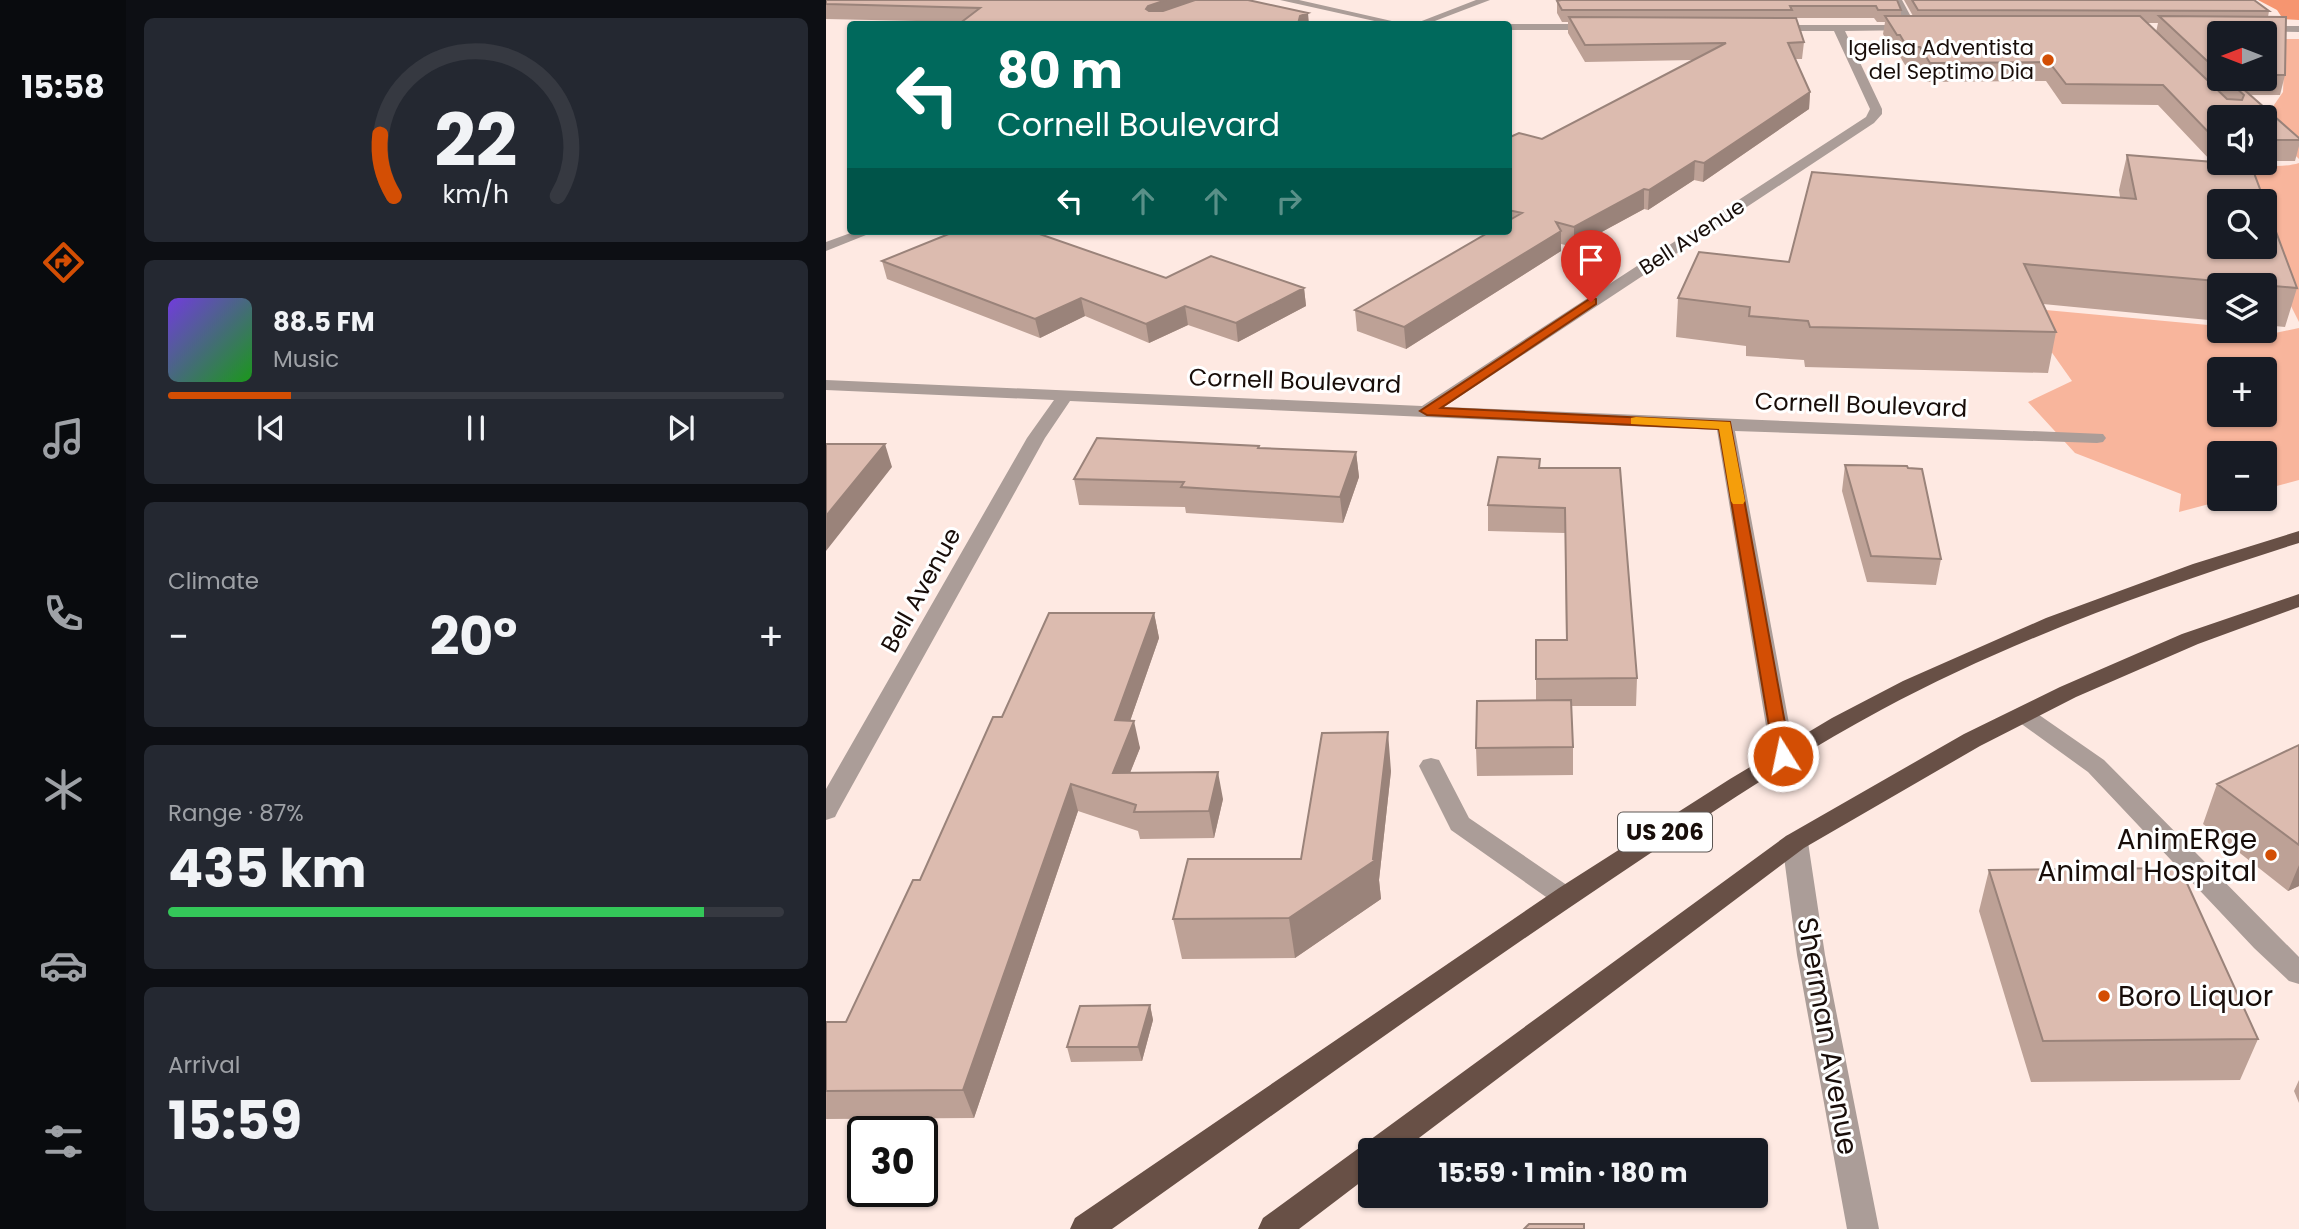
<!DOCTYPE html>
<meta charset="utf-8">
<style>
body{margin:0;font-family:Poppins,sans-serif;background:#242831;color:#f1f3f6;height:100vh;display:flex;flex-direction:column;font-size:26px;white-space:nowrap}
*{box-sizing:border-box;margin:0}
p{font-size:23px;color:#9ea1a6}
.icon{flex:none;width:38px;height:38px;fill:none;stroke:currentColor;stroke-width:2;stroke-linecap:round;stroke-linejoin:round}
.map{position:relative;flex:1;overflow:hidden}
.drawer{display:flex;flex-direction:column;gap:18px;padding:18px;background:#0d0f14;width:700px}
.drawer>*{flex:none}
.banner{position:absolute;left:21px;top:21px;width:665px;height:214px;border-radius:7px;box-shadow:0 2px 5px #0004;background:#00695c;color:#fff;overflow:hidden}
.needle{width:46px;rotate:270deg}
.fabs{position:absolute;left:1381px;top:21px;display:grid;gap:14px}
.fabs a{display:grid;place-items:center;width:70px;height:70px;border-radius:7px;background:#171b24;box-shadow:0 2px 5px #0004;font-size:35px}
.speed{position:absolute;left:21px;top:1116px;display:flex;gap:14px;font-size:35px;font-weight:700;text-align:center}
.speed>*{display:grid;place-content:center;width:91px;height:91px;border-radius:50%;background:#171b24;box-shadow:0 2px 5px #0004;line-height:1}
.speed .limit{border:4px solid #111;border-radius:10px;background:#fff;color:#111}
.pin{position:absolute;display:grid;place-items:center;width:60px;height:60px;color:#fff;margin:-72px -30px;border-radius:50% 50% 50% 0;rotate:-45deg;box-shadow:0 0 7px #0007}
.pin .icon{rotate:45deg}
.me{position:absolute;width:77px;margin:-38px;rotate:350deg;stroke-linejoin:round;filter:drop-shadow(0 0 5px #0008)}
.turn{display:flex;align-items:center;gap:24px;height:147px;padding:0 35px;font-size:32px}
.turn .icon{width:91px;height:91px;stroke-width:2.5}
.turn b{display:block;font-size:49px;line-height:60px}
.lanes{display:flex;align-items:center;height:66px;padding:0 35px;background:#0003;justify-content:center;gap:35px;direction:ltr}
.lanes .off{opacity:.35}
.big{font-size:52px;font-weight:700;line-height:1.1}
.drawer .tile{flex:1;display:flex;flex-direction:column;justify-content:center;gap:10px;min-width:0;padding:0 24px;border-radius:10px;background:#242831}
.drawer .dial{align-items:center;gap:0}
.dial svg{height:182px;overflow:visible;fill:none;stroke:#363941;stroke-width:7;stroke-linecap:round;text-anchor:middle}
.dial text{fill:#f1f3f6;stroke:none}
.song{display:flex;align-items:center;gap:21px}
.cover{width:84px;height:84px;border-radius:10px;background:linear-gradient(135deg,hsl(260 70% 55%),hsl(120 70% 35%))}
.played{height:7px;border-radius:4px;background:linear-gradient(90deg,#d34e04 20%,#363941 20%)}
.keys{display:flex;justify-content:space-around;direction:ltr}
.heat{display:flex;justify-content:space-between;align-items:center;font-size:38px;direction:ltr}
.charge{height:10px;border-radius:5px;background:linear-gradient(90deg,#34c759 87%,#363941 0)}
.trip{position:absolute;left:532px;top:1138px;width:410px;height:70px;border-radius:7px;background:#171b24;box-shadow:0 2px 5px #0004;font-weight:700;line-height:70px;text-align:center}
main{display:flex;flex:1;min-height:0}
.menu{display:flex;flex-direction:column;width:126px;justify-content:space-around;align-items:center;background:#090b0e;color:#9ea1a6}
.menu .icon{width:49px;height:49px}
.menu .on{color:#d34e04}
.menu b{font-size:32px;color:#f1f3f6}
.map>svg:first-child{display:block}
.green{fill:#f8b59c;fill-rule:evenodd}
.forest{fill:#f69570}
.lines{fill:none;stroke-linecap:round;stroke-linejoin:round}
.service{fill:#ab9d98;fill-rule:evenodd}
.minor{fill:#ab9d98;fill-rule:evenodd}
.tertiary{fill:#ab9d98;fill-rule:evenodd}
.trunk{fill:#685046;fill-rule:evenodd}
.wall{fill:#bda196;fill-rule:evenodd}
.shaded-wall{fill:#9a837a}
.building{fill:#dcbbaf;stroke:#9a837a;stroke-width:2;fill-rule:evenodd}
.route{fill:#d34e04;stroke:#893303;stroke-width:2}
.slow{fill:#f59e0b}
.poi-dot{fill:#d34e04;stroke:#fff;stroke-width:2.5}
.labels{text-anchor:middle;stroke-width:6;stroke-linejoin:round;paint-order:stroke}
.far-poi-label{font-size:21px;fill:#180d09;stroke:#fff;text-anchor:end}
.far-street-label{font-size:21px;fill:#180d09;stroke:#fff}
.shield{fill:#fff;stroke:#5d5653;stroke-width:2}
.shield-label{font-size:23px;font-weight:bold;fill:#180d09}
.street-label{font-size:24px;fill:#180d09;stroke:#fff}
.near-poi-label{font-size:28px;fill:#180d09;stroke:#fff;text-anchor:end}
.near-street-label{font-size:28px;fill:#180d09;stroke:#fff}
</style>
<main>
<nav class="menu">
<b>15:58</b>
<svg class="icon on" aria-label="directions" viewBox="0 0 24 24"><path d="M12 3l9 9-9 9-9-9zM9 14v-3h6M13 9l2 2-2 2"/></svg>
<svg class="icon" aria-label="music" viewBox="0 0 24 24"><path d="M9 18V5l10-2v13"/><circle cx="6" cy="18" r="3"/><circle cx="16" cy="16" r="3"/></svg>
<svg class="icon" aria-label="phone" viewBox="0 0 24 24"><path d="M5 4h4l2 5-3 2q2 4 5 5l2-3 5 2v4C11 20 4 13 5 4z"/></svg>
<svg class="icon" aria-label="climate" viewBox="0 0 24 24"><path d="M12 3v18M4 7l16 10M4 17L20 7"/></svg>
<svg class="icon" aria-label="car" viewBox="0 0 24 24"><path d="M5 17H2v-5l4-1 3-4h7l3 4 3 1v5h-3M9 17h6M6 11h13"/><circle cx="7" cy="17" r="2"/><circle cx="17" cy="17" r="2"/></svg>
<svg class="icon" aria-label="filters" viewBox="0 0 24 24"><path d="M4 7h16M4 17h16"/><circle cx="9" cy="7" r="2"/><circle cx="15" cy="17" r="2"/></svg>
</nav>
<section class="drawer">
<div class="tile dial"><svg viewBox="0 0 100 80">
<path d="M14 69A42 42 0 1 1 86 69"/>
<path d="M14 69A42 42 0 0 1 8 42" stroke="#d34e04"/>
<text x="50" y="56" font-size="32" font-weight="700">22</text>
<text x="50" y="72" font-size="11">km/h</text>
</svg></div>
<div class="tile">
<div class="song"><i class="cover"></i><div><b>88.5 FM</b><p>Music</p></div></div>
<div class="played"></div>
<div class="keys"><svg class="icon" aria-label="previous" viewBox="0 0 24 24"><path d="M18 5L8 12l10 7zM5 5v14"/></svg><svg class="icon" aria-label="pause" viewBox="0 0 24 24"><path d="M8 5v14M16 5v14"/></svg><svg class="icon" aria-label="next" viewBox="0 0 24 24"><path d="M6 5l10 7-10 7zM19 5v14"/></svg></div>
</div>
<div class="tile"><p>Climate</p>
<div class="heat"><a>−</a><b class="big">20°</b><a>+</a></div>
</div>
<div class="tile"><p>Range · 87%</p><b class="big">435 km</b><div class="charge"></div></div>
<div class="tile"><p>Arrival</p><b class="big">15:59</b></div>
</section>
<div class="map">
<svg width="1473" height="1229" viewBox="0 0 1473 1229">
<rect width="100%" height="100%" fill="#fee9e2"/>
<path class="green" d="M1459,39H1473V159L1454,140L1439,118L1457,92Z
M1473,163V322L1465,306L1438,201L1417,171C1435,163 1454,169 1473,163Z
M1155,304L1393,326V331L1449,333L1473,328V480L1439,489L1438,453H1393V499H1402L1353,512L1355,494L1249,453L1202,402L1246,381L1222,347ZM1393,369H1438V415H1393Z"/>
<path class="forest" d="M1432,0H1473V20L1457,19L1451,10Z"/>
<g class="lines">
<path class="service" d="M1198,708L1206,710L1278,760L1473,957V984L1463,981L1428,948L1262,772L1190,720L1187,715L1190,710Z
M605,758L613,760L643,818L748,890L752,897L748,904L739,907L730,904L625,830L593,766L597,760Z"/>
<path class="minor" d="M454,0H473L579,24H562Z
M1066,0H1076L1091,28L1090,30L1019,31L1056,109V114L1048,123L618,407L1277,434L1280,438L1277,442L1271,443L909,431L969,756L965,762L957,764L949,762L945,756L891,430L244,401L219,438L12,811L9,817L0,820V789L201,438L228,400L0,390V380L596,406L1040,117L1044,109L1008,31H947L942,28L947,25H1078Z
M680,24H771L776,27L771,30H682V24Z
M1433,26H1473V32L1429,31V27Z
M969,833L978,836L982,842L999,955L1053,1229H1021L971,955L956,842L960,836Z"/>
<path class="tertiary" d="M650,0H664L601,24H588Z
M30,231H50L0,251V242Z"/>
<path class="trunk" d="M1473,531V543C1330,588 1188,639 1055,710C960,761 870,823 780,883C613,995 450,1113 286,1229H244L249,1218L733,888L904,779L1006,718L1077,681L1220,618L1367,564Z
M1473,594V607L1372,644L1250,697L1154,746L978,848L577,1150H544V1175L473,1229H432L437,1218L960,836L1138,734L1234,687L1356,634Z"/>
</g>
<path class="wall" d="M0,0L483,24H134L136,22L0,19Z
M1071,0L1075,10V16H1087L1078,0H1428L1443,11L1442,17L1459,75L1454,95H1424L1473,138V146L1469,161H1438V117H1393V161H1385L1332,105L1236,104L1220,81L1101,82L1091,65H1079L1072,53H1068L1057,34L1059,22H1051L1048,18H970L978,42L976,59H969L984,92L983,109L877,182L868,180L822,210L818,209L748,247L735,244V251L580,349L531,331L529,310L682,231V138L716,139L868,60L759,62L742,33V22H736L731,13V1ZM1321,23H1332L1330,32ZM1393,33H1438V79H1393Z
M1301,155L1471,288L1459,327L1438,325V285H1393V321L1217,304L1230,332L1222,373L979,367L978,360L920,356V346L850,337L852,298L963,262L1294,197L1293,190Z
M56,261L340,278L478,288L480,306L412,342L362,325L323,343L259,316L214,338L61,279Z
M433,446V449L530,452L533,477L517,523L360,513L359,507L253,505L248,479Z
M714,459V468H794L811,678L810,706H745L747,747V775L651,776L650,748L710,700V640H740L739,533L662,531V505Z
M1019,465L1115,559L1110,585L1041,582L1016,491Z
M328,613L333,638L304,721L314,748L304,773L397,799L388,838L314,839L312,831L252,811L148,1118L0,1119V1022H20L94,880Z
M1473,745V886L1462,891L1377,824L1391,784Z
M565,771L553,880L555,899L469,958L356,959L347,919L475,859Z
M1163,870L1432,1039L1414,1080L1205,1082L1153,911Z
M324,1005L327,1020L316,1061L245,1062L241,1047Z
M1473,1080V1103L1468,1091Z"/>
<path class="shaded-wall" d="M340,0H373L324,22L320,9L322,6Z
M482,13L483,24H472L474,16Z
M984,92L983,109L877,182L878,163Z
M869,161L868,180L822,210L823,190Z
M818,189V209L748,247V227Z
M735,231V251L580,349L578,327Z
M478,288L480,306L412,342L410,323Z
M255,298L259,316L214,338L209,319Z
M359,306L362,325L323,343L320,324Z
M59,444L66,467L0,551V516Z
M530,452L533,477L517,523L514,497Z
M328,613L333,638L295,747L289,720Z
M308,721L314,748L293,800L287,773Z
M562,732L565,771L553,880L555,899L469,958L463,918L547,859Z
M392,772L397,799L388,838L383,811Z
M245,784L252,811L148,1118L137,1090Z
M1473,865V886L1462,891Z
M324,1005L327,1020L316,1061L312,1047Z"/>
<path class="building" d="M0,0H340L322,6L320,9L323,11H337L369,0H422L482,13L474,16L472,24H133L154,8L0,4Z
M735,0H1071L1075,10H1052L1050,6H964L966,10H736L731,1Z
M1086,0H1428L1443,11L1092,10Z
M1059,16H1314L1401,99L1416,100L1418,95L1400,79H1406L1473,138V140H1438V117H1393V140H1390L1337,85L1240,84L1223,62L1104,63L1094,47H1081L1074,35H1071Z
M1333,16L1460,17L1459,75H1438V33H1393V72Z
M743,17L970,18L978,42L962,43L984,92L878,163L869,161L823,190L818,189L748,227L730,222L735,231L578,327L529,310L665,231H682V221L696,213L682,210V138L693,133L716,139L900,43L759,45Z
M1301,155L1425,165L1471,288L1198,264L1230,332L984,327L982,321L923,316L924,307L852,298L873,252L963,262L986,172L1310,199ZM1393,201H1438V247H1393Z
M130,231H205L340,278L385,256L478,288L410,323L359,306L320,324L255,298L209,319L56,261Z
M271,438L433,446L432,448L530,452L514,497L355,487L358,482L248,479Z
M0,444H59L0,516Z
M672,457L714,459L713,468H794L811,678L710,679V640H741L739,508L662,505Z
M1019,465L1081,466L1082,468L1096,469L1115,559L1045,556Z
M223,613H328L289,720L308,721L287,773L392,772L383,811L308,812L310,805L245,784L137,1090L0,1091V1022H20L87,880H94L167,717H176Z
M745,700L747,747L650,748L651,701Z
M562,732L547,859H551L463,918L347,919L362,859H475L496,733Z
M1473,745V845L1391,784Z
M1354,868L1432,1039L1217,1041L1163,870Z
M324,1005L312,1047H241L254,1006Z
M703,1224H758V1229H698Z"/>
<path class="route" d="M765,298L770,299V304L615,408L904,422L965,756L963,760H950L948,756L893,429L601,415L594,411Z"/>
<path class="slow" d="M810,417L904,422L919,501L917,504H907L905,501L893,429L805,424V418Z"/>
<g class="poi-dot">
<circle cx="1222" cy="60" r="7"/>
<circle cx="1445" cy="855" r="7"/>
<circle cx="1278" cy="996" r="7"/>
</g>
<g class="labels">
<g class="far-poi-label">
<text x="1208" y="55">Igelisa Adventista<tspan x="1208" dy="24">del Septimo Dia</tspan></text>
</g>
<g class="far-street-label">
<text transform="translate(866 237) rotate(-33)" y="7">Bell Avenue</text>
</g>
<rect class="shield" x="792" y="812.5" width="94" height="39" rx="5"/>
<g class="shield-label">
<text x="839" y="840">US 206</text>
</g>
<g class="street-label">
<text transform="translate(469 381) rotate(2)" y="8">Cornell Boulevard</text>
<text transform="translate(1035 405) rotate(2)" y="8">Cornell Boulevard</text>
<text transform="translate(95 590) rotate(-61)" y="8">Bell Avenue</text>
</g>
<g class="near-poi-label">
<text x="1431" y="849">AnimERge<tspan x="1431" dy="32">Animal Hospital</tspan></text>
<text x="1292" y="1006" text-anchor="start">Boro Liquor</text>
</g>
<g class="near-street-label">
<text transform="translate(1002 1036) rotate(80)" y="10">Sherman Avenue</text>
</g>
</g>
</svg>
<div class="fabs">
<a><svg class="needle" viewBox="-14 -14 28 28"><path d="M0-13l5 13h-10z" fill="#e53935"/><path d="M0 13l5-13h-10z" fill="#9ea1a6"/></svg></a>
<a><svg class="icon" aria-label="sound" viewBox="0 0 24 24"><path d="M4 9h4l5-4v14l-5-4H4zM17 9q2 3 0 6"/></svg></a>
<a><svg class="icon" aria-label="search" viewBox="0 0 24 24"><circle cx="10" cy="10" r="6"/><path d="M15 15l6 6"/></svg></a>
<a><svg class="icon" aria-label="layers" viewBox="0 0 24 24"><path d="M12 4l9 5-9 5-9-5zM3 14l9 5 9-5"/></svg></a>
<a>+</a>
<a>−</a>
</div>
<div class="speed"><div class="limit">30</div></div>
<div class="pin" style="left:765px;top:302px;background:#d93025"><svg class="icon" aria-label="arrive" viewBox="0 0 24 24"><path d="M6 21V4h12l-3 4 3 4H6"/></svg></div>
<svg class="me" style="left:957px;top:756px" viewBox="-20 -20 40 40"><circle r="17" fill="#d34e04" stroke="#fff" stroke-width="3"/><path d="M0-11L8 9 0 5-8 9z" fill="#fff"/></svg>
<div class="trip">15:59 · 1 min · 180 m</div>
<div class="banner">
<div class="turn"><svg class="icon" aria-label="left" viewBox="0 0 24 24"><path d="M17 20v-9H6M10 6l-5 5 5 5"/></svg><div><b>80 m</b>Cornell Boulevard</div></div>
<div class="lanes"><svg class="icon" aria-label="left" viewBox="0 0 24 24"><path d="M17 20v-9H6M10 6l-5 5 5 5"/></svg><svg class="icon off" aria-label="ahead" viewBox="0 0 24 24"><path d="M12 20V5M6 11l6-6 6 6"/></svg><svg class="icon off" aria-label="ahead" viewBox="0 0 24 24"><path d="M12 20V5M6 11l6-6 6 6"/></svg><svg class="icon off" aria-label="right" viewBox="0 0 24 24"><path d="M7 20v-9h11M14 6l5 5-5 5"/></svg></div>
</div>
</div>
</main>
